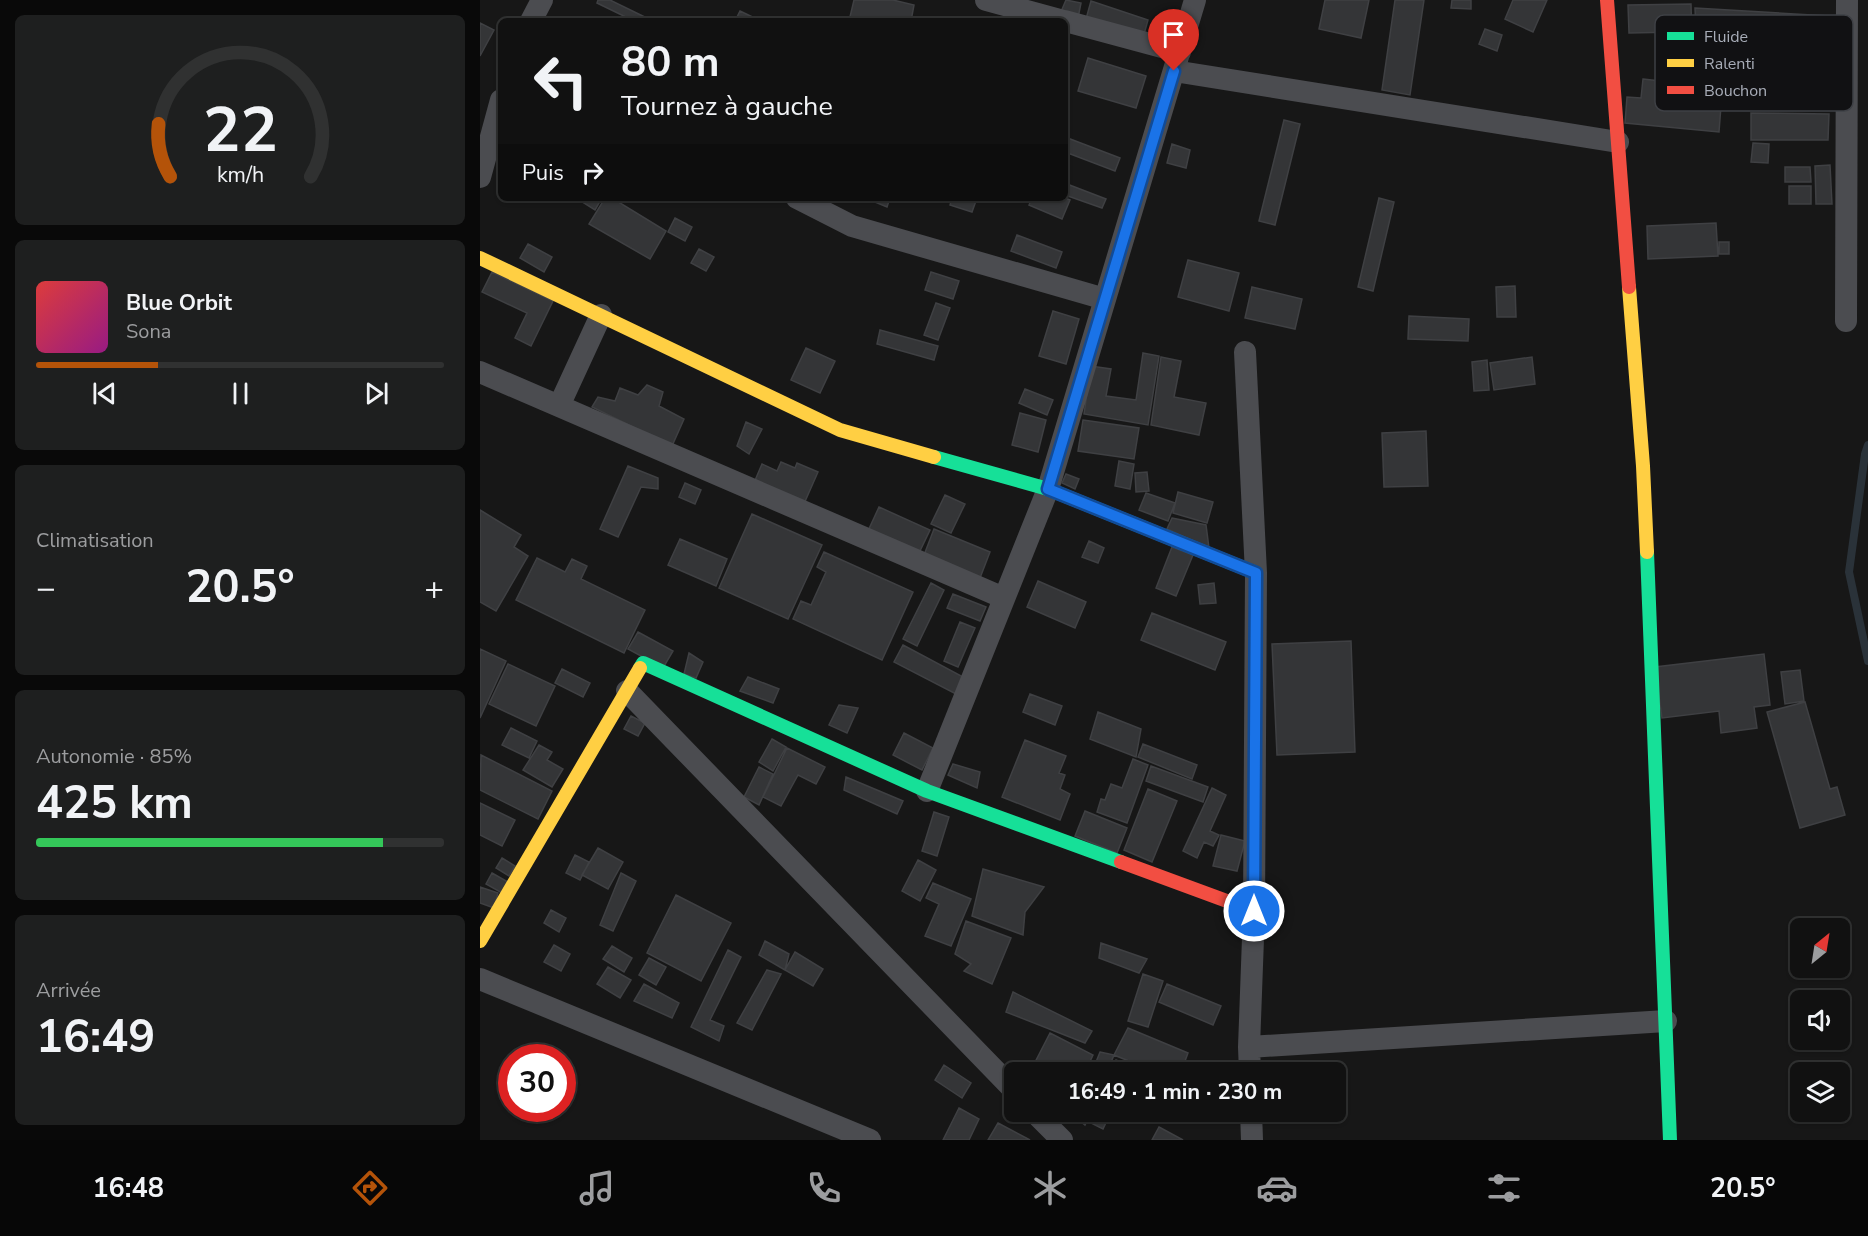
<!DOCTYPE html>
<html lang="fr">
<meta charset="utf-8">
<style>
body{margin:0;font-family:"Nunito Sans",sans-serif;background:#1e1f1f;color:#f1f3f6;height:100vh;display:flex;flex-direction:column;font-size:22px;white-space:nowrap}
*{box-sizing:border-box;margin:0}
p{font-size:20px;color:#9c9d9f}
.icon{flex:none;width:33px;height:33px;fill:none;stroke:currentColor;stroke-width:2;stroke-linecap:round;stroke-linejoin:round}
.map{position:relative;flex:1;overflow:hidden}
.side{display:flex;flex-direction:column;gap:15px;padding:15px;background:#090909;width:480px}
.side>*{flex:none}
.top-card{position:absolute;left:18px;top:18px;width:570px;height:183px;border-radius:9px;box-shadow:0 2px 4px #0004,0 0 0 2px #303131;background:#111;color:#f1f3f6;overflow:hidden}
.needle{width:39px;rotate:30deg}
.tools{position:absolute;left:1310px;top:918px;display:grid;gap:12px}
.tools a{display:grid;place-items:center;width:60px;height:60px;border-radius:9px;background:#111;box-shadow:0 2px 4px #0004,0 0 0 2px #303131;font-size:30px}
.speed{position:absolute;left:18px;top:1044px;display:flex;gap:12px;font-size:30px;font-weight:700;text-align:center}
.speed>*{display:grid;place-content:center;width:78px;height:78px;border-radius:50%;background:#111;box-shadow:0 2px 4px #0004,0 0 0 2px #303131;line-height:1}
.speed .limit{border:9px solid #d22;background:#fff;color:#111}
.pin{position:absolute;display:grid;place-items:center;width:51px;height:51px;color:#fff;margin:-62px -26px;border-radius:50% 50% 50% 0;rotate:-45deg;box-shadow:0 0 6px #0007}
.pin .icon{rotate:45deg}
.me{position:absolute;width:66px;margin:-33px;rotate:0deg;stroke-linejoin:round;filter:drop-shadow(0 0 4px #0008)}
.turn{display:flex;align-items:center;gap:21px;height:126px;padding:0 24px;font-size:27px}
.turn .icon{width:78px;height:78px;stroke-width:2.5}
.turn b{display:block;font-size:42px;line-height:51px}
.then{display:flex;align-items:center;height:57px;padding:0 24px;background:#0003;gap:12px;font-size:22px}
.big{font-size:45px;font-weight:700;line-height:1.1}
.side .widget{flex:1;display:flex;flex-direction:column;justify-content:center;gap:9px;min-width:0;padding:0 21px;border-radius:9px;background:#1e1f1f}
.side .dial{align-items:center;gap:0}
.dial svg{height:156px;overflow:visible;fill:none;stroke:#303131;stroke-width:7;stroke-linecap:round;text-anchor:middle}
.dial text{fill:#f1f3f6;stroke:none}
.song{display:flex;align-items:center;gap:18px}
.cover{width:72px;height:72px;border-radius:9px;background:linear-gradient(135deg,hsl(0 70% 55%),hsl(310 70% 35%))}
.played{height:6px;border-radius:3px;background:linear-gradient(90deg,#b45309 30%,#303131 30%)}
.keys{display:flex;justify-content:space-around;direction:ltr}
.heat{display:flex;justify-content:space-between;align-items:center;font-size:33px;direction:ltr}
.charge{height:9px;border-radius:4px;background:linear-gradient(90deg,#34c759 85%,#303131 0)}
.trip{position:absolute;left:524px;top:1062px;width:342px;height:60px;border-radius:9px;background:#111;box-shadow:0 2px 4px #0004,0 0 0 2px #303131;font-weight:700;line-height:60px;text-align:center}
.tab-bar{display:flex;height:96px;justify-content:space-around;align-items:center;background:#070707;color:#9c9d9f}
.tab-bar .icon{width:42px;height:42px}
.tab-bar .on{color:#b45309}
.tab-bar b{font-size:27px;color:#f1f3f6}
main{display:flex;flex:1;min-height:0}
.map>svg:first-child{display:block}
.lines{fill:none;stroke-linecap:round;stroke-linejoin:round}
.stream{stroke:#2a3239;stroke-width:8}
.building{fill:#343537;stroke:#3f4043;stroke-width:1.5}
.street{stroke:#4b4c50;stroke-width:22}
.fast{stroke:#16e098;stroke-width:14}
.slow{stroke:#ffcf43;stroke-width:14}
.jam{stroke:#f24e42;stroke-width:14}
.route-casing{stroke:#114b97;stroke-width:15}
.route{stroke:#1a73e8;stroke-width:10}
.key{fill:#111113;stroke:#3e4045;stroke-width:1.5}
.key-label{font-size:16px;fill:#a8adb8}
</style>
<main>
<section class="side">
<div class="widget dial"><svg viewBox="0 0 100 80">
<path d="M14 69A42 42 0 1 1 86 69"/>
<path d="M14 69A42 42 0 0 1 8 42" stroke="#b45309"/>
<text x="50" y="56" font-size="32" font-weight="700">22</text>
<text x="50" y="72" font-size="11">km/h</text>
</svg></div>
<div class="widget">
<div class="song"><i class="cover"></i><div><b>Blue Orbit</b><p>Sona</p></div></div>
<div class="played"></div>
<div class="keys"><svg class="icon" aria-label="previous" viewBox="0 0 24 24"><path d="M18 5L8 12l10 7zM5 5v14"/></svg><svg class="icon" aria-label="pause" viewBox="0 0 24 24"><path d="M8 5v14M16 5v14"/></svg><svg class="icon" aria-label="next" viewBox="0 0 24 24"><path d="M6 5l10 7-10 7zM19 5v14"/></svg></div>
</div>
<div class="widget"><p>Climatisation</p>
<div class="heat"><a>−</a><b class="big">20.5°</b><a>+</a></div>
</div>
<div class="widget"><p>Autonomie · 85%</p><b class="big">425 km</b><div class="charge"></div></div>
<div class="widget"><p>Arrivée</p><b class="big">16:49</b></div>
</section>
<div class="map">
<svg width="1388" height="1140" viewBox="0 0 1388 1140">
<rect width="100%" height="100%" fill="#171717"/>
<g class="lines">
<path class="stream" d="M1388,445L1385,454L1369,572L1388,661"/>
</g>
<path class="building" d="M118,0H130L173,21H154L117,3Z
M374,0H413L434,5L431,21H369Z
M586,0L601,3L598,18L580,14Z
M845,0H889L881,38L839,29Z
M915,0H944L930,95L902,90Z
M972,0H991V9L971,8Z
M1033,0H1067L1053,32L1025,19Z
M611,1L668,20L663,38L606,19Z
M1211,4L1212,41H1198V32L1149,33L1148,5Z
M1215,8L1348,16L1345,62L1217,54Z
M260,11L277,19L276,21H255Z
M0,23L14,30L0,56Z
M1005,29L1022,35L1017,51L999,44Z
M608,58L666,76L656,108L598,91Z
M1163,79L1180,81L1178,100L1241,106L1239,132L1145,123L1147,97L1161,98Z
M1271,113L1349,114L1348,140H1271Z
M804,120L820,124L795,225L779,221Z
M585,137L640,158L635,171L585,152Z
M1273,143L1289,144L1288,163L1271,162Z
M692,144L710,150L706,168L687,163Z
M1350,165L1352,204H1336L1335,166Z
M1305,167H1330L1331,182H1305Z
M587,184L626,199L622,208L585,195Z
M1309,186H1331V204H1309Z
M96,198H122L115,210Z
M125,198H132L186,231L170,259L109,224Z
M396,198H410L407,207L395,202Z
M472,198H497L492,212L470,205Z
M552,198H585L590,200L582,219L549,205Z
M899,198L914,202L893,291L878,287Z
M195,218L212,227L205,241L188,232Z
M1236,223L1238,256L1168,259L1167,226Z
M537,235L582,252L576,268L531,251Z
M1239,242H1249V254H1239Z
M48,244L72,257L64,272L40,258Z
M219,249L234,257L226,271L211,263Z
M708,260L759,273L749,311L698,297Z
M12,272L73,301L51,346L35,338L47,313L2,292Z
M451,272L479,281L473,299L445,290Z
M1035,286L1036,317H1017L1016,287Z
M772,287L822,299L815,329L765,318Z
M456,303L470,308L458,340L444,335Z
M573,311L599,319L586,364L559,356Z
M929,316L989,319L988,341L928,339Z
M400,330L458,346L454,360L397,344Z
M326,348L355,361L340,393L311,380Z
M663,353L679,356L668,425L604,414L611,366L631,369L626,396L656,400Z
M681,357L701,361L694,397L726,403L719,435L671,425Z
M1052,357L1055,384L1014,390L1010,363Z
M1007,360L1009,390L994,391L992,362Z
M167,385L183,392L179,406L204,419L192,446L112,407L118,397L135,401L140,388L158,395Z
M545,389L573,400L567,415L539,403Z
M540,413L566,420L558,452L532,445Z
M603,420L659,428L654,459L598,451Z
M266,422L282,429L269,454L257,446Z
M946,431L948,486L904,487L902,433Z
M639,461L654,464L650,489L635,486Z
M301,462L315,468L317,463L338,472L323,506L273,485L282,464L297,471Z
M148,466L178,478V489L161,487L138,537L120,529Z
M667,472L669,491L656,492L655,473Z
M586,474L599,479L595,489L582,483Z
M205,483L221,490L215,504L199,497Z
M698,492L733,502L727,523L693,513Z
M666,493L695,503L688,521L659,510Z
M465,495L485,504L471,533L451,524Z
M399,507L450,530L438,555L388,531Z
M0,510L41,535L34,547L48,556L16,611L0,602Z
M272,514L342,545L308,619L239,588Z
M692,518L726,525L729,548L687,529Z
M454,529L510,552L500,578L444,555Z
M200,539L247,559L236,586L188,565Z
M609,541L624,548L618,563L602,557Z
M692,547L713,555L696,596L676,588Z
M344,552L433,592L402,660L313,619L321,601L331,605L346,572L337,567Z
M57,558L85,572L92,559L107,566L101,579L165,610L144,653L36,600Z
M558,581L606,602L595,628L547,607Z
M451,583L464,590L437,646L423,639Z
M734,583L736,603L720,604L718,585Z
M473,594L506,607L500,621L467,608Z
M672,613L746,642L735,670L661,640Z
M480,622L495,628L478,667L464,661Z
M158,632L193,651L183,668L148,649Z
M871,641L875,752L797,755L792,644Z
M423,645L485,678L476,694L414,662Z
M0,649L26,661L0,718Z
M209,653L223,662L216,678L204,674Z
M1284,654L1290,705L1274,707L1277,728L1241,733L1239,711L1182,718L1175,667Z
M28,664L75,686L56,726L9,704Z
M82,669L110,683L103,697L75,683Z
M1320,670L1324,701L1305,704L1301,672Z
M268,677L299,689L293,703L260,691Z
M550,694L582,706L575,725L543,712Z
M1325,702L1350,789L1357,787L1365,815L1320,828L1287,712Z
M359,705L378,708L367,733L349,725Z
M618,712L661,729L656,757L610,739Z
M151,716L165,723L158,736L144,729Z
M31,728L57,741L49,758L22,745Z
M424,733L453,748L442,770L413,755Z
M292,739L306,747L293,771L279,762Z
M545,740L586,756L579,773L585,775L580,789L590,794L580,820L522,797Z
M663,744L717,765L712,779L658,757Z
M59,745L72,752L67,760L83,769L72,787L43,770Z
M307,748L345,767L336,784L318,775L301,806L283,797Z
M1,755L72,791L58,819L0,790Z
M653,759L668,765L647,823L617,812L621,799L625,800L631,784L642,788Z
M473,764L500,772L497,788L468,775Z
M671,766L728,787L723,802L666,781Z
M279,767L293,774L279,805L264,797Z
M366,777L423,801L417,814L364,790Z
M732,788L746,795L730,831L739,835L733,846L724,842L717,858L703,851Z
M668,789L697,801L672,862L644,850Z
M0,803L35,820L22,846L0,835Z
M605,811L647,828L637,853L595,836Z
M454,812L469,817L457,856L442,851Z
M741,835L765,841L757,871L733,866Z
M118,848L143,862L128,889L102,875Z
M95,855L109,862L100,880L86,873Z
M22,858L35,866L29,876L16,868Z
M438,860L456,870L440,901L422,891Z
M503,869L564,887L545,912L543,935L492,916Z
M12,873L28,882L22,893L6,884Z
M141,873L156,881L133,931L120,925Z
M453,883L491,899L471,946L445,936L459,904L446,898Z
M0,887L18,893L14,908L0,903Z
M196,895L251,923L221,981L167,953Z
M71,910L86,918L79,932L64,923Z
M486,921L531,938L512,984L484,971L491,964L475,954Z
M285,941L309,954L305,970L279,955Z
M621,943L667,959L659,973L619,958Z
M74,945L90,954L81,971L64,962Z
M132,946L152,958L144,972L123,959Z
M248,950L261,957L230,1020L244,1026L239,1041L211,1027Z
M315,952L343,969L333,986L305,970Z
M169,958L186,967L176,985L159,975Z
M128,967L151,980L140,998L117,984Z
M287,970L301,974L272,1030L257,1023Z
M663,974L683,981L668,1027L648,1021Z
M164,984L199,1003L192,1018L154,1001Z
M687,984L741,1006L733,1025L679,1002Z
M533,992L612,1031L605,1043L526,1012Z
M648,1028L708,1053L701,1072H676L634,1055Z
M570,1033L613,1055L605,1072H550Z
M620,1052L634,1055L627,1072H612Z
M636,1060L664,1072H630Z
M714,1062L738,1072H709Z
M464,1065L491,1083L482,1098L455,1080Z
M479,1108L499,1119L489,1140H463Z
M596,1112H611L605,1125L594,1116Z
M612,1112H631L623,1129L607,1121Z
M518,1123L550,1140H508Z
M679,1127L703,1140H672Z"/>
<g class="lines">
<path class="street" d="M506,0L584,21
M51,21L62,0
M585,21L700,52
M694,71L1138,142
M0,177L21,100
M317,198L372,226L625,299
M1366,321L1367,0
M765,352L776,573L774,911L769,1047L770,1072
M0,372L524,598
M79,406L121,315
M147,691L534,1090
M447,791L568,489L715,0
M0,979L390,1140
M769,1047L1186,1021
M554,1112L582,1140
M771,1112L772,1140"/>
<path class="fast" d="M454,457L568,489L776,573
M1167,552L1190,1140
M160,668L163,663L447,791L641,862"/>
<path class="slow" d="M0,258L360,430L454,457
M1149,287L1163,466L1167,552
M0,941L160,668"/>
<path class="jam" d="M1127,0L1149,287
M641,862L774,911"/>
</g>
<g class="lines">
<defs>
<path id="route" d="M694,71L568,489L776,573L774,911"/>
</defs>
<use href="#route" class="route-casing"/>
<use href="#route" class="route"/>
</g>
<rect x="1175" y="15" width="198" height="96" rx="9" class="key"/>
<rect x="1187" y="32" width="27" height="8" fill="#16e098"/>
<rect x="1187" y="59" width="27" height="8" fill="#ffcf43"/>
<rect x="1187" y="86" width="27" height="8" fill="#f24e42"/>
<g class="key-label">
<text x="1224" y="42">Fluide</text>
<text x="1224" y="69">Ralenti</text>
<text x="1224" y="96">Bouchon</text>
</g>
</svg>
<div class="tools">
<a><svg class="needle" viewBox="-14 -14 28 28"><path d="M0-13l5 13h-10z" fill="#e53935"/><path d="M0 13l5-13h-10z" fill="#9c9d9f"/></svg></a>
<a><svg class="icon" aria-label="sound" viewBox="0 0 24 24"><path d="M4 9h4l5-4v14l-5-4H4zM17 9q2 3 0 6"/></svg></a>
<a><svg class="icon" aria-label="layers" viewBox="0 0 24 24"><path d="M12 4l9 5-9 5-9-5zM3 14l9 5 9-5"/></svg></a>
</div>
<div class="speed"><div class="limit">30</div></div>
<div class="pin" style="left:694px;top:71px;background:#d93025"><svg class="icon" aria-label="arrive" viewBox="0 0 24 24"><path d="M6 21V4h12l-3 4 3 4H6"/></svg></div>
<svg class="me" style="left:774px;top:911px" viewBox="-20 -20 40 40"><circle r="17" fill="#1a73e8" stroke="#fff" stroke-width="3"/><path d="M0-11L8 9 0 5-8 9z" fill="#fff"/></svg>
<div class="trip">16:49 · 1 min · 230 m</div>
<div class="top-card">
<div class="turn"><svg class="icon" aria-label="left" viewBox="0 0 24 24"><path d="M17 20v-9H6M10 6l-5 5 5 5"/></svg><div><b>80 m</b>Tournez à gauche</div></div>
<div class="then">Puis<svg class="icon" aria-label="right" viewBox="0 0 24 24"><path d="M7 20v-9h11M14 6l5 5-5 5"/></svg></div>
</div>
</div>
</main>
<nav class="tab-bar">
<b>16:48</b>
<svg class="icon on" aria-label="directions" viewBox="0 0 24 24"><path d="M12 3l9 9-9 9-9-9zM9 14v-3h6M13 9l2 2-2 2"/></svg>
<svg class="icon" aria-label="music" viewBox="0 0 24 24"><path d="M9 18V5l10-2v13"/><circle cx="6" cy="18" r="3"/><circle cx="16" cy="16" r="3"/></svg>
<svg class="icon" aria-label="phone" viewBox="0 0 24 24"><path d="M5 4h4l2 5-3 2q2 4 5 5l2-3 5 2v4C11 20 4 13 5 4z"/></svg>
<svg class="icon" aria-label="climate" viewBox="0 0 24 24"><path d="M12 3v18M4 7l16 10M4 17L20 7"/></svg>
<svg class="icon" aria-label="car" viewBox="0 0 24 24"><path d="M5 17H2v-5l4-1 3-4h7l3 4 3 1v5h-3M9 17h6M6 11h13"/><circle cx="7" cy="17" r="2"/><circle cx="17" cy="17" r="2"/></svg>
<svg class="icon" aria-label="filters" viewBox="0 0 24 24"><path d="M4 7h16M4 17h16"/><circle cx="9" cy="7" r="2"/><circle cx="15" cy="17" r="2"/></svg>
<b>20.5°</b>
</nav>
